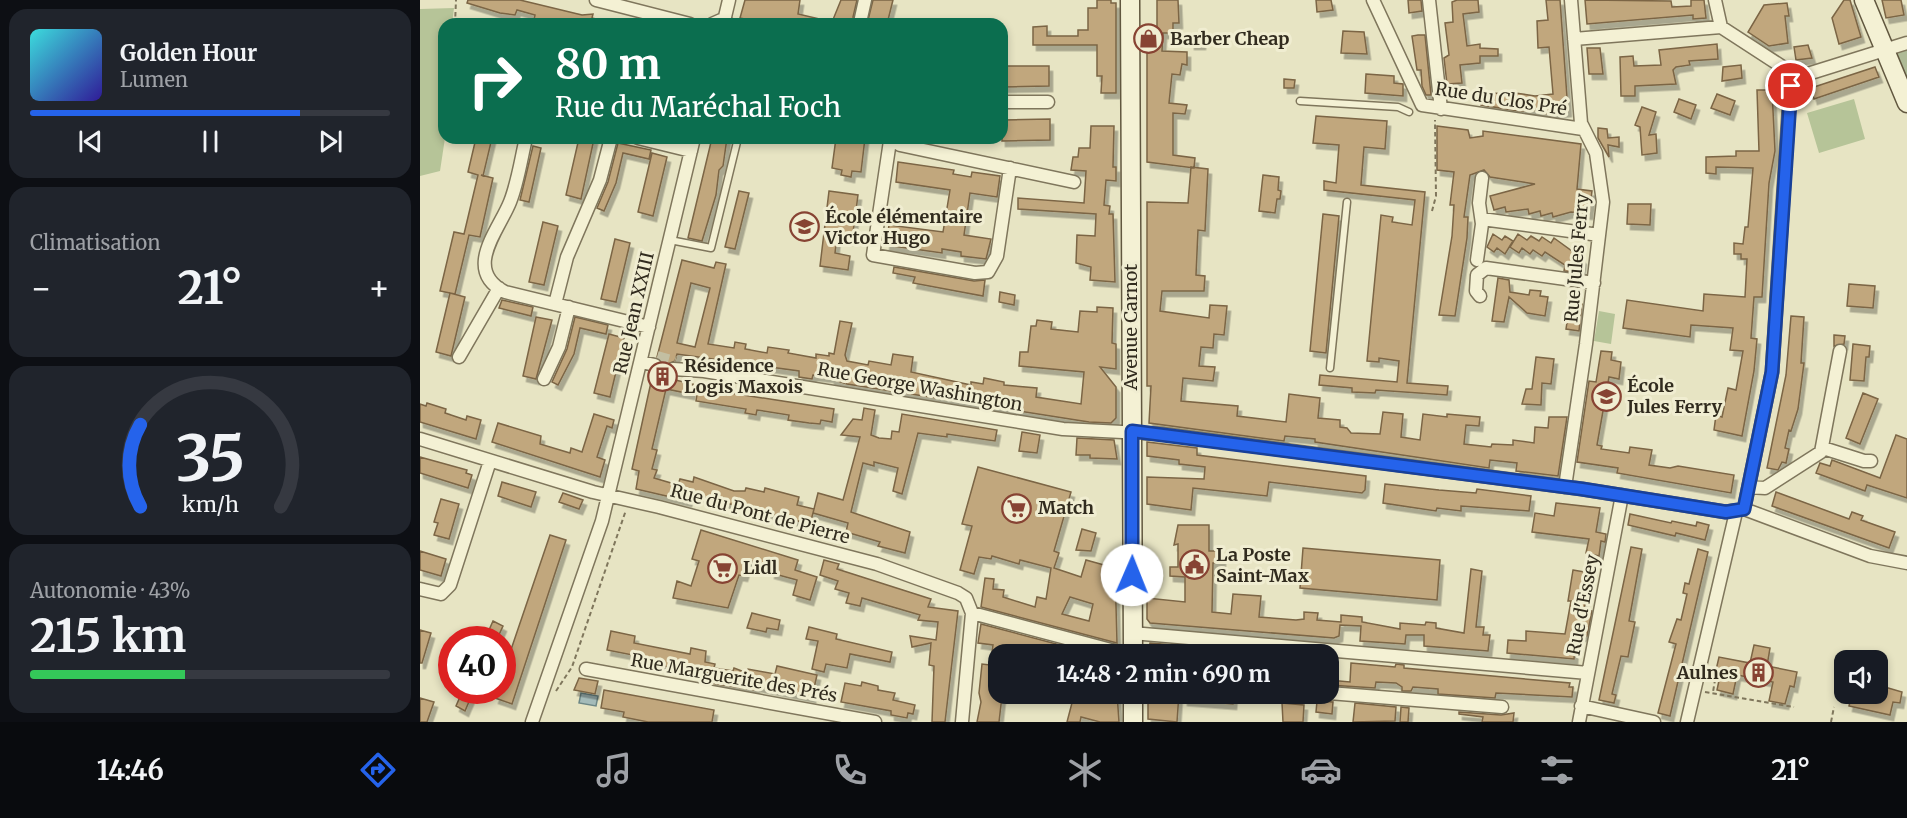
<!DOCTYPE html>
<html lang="fr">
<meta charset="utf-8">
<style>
body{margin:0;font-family:Merriweather,serif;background:#20242c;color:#f1f3f6;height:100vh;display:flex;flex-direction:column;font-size:22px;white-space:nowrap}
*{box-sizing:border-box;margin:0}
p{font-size:20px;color:#9ea1a6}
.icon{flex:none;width:33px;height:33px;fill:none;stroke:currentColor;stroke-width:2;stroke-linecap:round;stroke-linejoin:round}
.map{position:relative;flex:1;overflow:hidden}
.details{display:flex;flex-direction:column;gap:9px;padding:9px;background:#0d0f14;width:420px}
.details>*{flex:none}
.hud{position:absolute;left:18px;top:18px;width:570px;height:126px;border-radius:18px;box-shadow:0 3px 9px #0003;background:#0b6e4f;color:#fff;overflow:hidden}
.fabs{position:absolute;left:1414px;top:650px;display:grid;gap:12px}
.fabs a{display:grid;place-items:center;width:54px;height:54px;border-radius:12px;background:#171b24;box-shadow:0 3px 9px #0003;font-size:30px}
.speed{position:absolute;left:18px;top:626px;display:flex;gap:12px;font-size:30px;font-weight:700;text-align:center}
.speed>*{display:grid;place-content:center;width:78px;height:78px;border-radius:50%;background:#171b24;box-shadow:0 3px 9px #0003;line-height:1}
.speed .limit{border:9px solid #d22;background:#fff;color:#111}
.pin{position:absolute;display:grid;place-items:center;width:51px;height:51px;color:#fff;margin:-26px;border:3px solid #fff;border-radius:50%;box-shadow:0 2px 6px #0007}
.me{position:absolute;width:66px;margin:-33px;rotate:1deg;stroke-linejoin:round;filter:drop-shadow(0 0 4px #0008)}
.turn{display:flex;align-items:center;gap:21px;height:126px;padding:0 18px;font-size:27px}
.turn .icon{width:78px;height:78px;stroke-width:2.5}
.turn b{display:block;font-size:42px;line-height:51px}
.big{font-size:45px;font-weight:700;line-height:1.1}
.details .tile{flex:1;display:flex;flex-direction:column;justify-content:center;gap:9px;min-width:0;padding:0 21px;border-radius:18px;background:#20242c}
.details .dial{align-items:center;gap:0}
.dial svg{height:156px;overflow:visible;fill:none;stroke:#363941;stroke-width:7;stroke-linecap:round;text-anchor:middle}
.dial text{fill:#f1f3f6;stroke:none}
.song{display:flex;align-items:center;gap:18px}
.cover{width:72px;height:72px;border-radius:9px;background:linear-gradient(135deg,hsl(180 70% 55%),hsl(250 70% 35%))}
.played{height:6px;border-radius:3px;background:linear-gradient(90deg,#2563eb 75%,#363941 75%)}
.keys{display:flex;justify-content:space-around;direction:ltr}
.heat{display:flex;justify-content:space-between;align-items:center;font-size:33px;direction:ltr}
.charge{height:9px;border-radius:4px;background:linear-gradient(90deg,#34c759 43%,#363941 0)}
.trip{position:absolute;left:568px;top:644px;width:351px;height:60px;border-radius:18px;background:#171b24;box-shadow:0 3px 9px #0003;font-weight:700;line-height:60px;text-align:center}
.tab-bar{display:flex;height:96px;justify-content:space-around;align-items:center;background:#090b0e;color:#9ea1a6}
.tab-bar .icon{width:42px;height:42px}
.tab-bar .active{color:#2563eb}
.tab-bar b{font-size:27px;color:#f1f3f6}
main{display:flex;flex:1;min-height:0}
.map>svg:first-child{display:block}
.green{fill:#b6c498}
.cemetery{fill:#aeba96}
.water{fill:#a4bbb9;stroke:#6d8786;stroke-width:1.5}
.building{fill:#c1a77d;stroke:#7b6545;stroke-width:1.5;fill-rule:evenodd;filter:url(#shadow)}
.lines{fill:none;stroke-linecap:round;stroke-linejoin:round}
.street-tunnel{stroke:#c3bfa2;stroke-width:12;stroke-dasharray:12 6;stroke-linecap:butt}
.lane-casing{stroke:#7f765c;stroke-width:9}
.street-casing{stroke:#7f765c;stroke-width:15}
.secondary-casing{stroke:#61573f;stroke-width:21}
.path{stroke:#7f765c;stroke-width:2;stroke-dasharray:4.5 3;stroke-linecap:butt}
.lane{stroke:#f4f1d4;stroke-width:6}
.street{stroke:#f4f1d4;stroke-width:12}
.secondary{stroke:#f4f1d4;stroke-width:18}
.route-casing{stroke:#184099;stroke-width:15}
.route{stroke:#2563eb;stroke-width:10}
.labels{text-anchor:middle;stroke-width:6;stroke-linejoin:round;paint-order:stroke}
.poi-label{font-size:18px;font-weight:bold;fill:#312b1e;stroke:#f0edd1;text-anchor:start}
.street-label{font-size:18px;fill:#312b1e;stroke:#f0edd1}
</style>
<main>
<section class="details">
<div class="tile">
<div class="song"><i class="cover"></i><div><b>Golden Hour</b><p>Lumen</p></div></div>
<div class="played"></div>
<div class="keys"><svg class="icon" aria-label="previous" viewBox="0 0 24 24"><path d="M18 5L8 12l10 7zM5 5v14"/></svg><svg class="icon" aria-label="pause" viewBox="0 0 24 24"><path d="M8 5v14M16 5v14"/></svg><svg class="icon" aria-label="next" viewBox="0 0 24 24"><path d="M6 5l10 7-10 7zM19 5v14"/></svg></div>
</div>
<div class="tile"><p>Climatisation</p>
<div class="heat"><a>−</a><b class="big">21°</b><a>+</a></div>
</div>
<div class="tile dial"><svg viewBox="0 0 100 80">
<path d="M14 69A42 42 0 1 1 86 69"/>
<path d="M14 69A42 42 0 0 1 14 27" stroke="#2563eb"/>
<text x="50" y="56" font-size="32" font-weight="700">35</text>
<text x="50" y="72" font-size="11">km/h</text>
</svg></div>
<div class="tile"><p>Autonomie · 43%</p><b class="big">215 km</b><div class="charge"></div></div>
</section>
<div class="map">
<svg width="1487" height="722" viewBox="0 0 1487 722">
<defs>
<filter id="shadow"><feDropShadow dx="3.5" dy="5.5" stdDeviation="0" flood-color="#0004"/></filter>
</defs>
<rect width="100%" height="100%" fill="#e7e4c3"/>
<path class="green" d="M34,8L32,24H24L25,138L20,171L0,176V9Z
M1434,99L1445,139L1399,153L1387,113Z
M1179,311L1195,314L1191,344L1174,341Z"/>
<path class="cemetery" d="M1487,50V81L1476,57L1479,52Z"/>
<path class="water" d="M161,693L178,696L176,706L159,703Z"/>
<path class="building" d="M48,0H100L162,15L173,14L172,18L184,21L183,24H113L115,15L97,10L95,15L80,13L47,3Z
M325,0H380L378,14L404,20L403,24H347L320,18Z
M421,0H437L433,17L435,24L412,22Z
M453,0H473L467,24H447Z
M677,0H691V3H696V93H681L682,76H677V45H613V27L627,26V36H658V30H668V8H677Z
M737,0H758L759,23H753V33H743L742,51L767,52V65L762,64L760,75L752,74L749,103L767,105L765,114L753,113V155L775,158L774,168L727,162V32L737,33Z
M896,0H911L913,10L897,12Z
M988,0H1001L1002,11L989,13Z
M1037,0H1058L1059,12L1043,14L1047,46L1060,44V48L1078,49V56H1060V63L1040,65L1042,83L1027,84L1024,58L1029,55L1025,23L1033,22L1032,2Z
M1126,0H1140L1148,111L1124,114L1123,110L1099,111L1061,105L1060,91L1089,95V92L1115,96L1133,94L1129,47L1118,48L1117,21L1128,20Z
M1165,0L1251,1L1252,7L1271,6V0H1284L1286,18L1273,19V15L1167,24Z
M1424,0H1430L1441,37L1419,44L1412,18Z
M1462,0H1481L1484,15L1466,18Z
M1367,3L1369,16H1365L1368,43L1349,46L1328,32L1344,5Z
M923,31L944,32L947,54L921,53Z
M771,34H782V44H771Z
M998,35H1005L1011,95H1006L1002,86L1001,70H997L992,36Z
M1297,44L1298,59L1269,61L1270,65L1256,67L1253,70L1256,84L1215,86V96H1201L1200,57L1213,56L1214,66L1241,65L1239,50Z
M1388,45L1392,58L1376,60L1374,47Z
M1167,48H1180L1183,74H1169Z
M1321,65L1322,78L1302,81L1303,67Z
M582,66H629V86L582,87Z
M1455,67L1459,77L1394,99L1391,88Z
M946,74L974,76V83L983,84V96L945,93Z
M864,79L875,80L874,88H864Z
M1337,90H1352L1355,151L1349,183L1342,297H1334L1331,338L1337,339L1334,371L1322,436L1294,430L1296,415L1302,417L1308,388L1316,390L1323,351L1310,350L1313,328L1271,325L1270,337L1203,328L1207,300L1283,311L1284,294L1325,297L1327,259H1321V254H1314V243L1323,244L1325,227H1328L1333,168L1296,167V174L1286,173V157L1316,156V151H1339Z
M1297,94L1315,101L1310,115L1291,108Z
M1259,99L1276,105L1271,119L1254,112Z
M1222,107L1236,112L1229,135L1236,134L1237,153L1222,155L1220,127L1215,125Z
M896,116L967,121L965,149L944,147L941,185L1005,192L987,383L1028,386L1027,395L956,390L955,393L932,392V388L899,385L900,375L977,382L979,361L959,358V362L947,361L961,215L973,217L972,222L992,225L995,200L904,190V181L916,183L919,145L893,143Z
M630,119V140L582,141V120Z
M671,126H694L693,167H696V181L686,180L684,205L690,206L689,214H693L695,282L670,280L671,267L656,263L657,235L675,236L676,214L598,209V198L664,203L666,171L651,170L653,157H658L659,148H670Z
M1017,126L1048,130L1050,138L1063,136V131L1161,144L1157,189L1172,191L1169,214L1151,212L1133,217L1132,213L1121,216L1120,211L1109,214L1108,209L1086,212L1085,207L1074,210L1070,196L1115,184L1070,177L1064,170L1050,175L1044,217H1048L1047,238L1035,316L1019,315L1032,236L1034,205H1030L1034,172L1017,170Z
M1178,128L1187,129L1188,138L1199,137V147L1188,145L1189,157L1178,138Z
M56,138H72L63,176L61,175L73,178L60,237L49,235L35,294L20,291L34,232L44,234L58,175L48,172Z
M159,138L174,139L161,199L146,195Z
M292,138H307L303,166L299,170L296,195L282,241L268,238Z
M416,138H445L441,172L432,171L431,177L421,175L422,170L412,168Z
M198,143L231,150L229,159L203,153L196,183L184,211L177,208L188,182Z
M113,146L121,148L109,202L100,200Z
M232,153L247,157L233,216L218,212Z
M478,162L534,170L533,174L551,177L552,172L580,176L577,197L550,193L544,235L571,239L566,259L541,256V252L522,249V253L466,245L469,225L523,232L530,190L476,182Z
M771,167L788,169L785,231L778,230L776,275L785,276L784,291H742L740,311L789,318L790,305L807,306L804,335L794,334L793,348L781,347L779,366L795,367L793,381L763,378L761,401L818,406L817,416L866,422L869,394L900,398L898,418L920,420V427L927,428L931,433L960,434L963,412L983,414L981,437L1000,440L1003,414L1027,417V414L1060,417L1059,426L1046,425L1044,444L1071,447L1072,444L1093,445V440L1114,443L1115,427L1128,428L1129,417H1147L1138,476L1096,471L1097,463L1070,460L1069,468L895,442V439L865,436L864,441L729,423L731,386H727V202L768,203Z
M843,175L859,177L858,190L861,191L860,199H857L855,213L839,211Z
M319,191L329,193L315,249L305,247Z
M409,191L438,195L432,240L417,237L415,253L430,256L428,270L400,266Z
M1208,204H1231L1230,225L1207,224Z
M903,214L919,216L906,353L890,351Z
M123,222L138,226L124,285L109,282Z
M1073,234L1082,240L1085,236L1093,241L1085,254L1077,248L1074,252L1067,247Z
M1098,234L1107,240L1111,236L1119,241L1122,237L1131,243L1134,238L1163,259L1161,273L1144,271L1145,265L1125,252L1122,256L1113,250L1110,254L1102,248L1099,253L1090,247Z
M195,239L210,243L196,302L181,299Z
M262,260L294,268L296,262L306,264L288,344L314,348L315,342L326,344L325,349L347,353L348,347L369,350L368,353L396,358V354L409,356V353L414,354L420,321L432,323L425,355L427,361L448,365L449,361L471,365L473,354L493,357L491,372L551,385V382L563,384L564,378L584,382V385L617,388L616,397L661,404L664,372L599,366L600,352H608L611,326H616L617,320L632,322L631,329L658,332L660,311L677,312V307L693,308L692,343L696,344V369L680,367L696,387V418L691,423L669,422L427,384L411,379V377L393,375L392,379L379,377V371L257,354L255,361L246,365L245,372L251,379L273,384L271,394L246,389L232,449L237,450L232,469L237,470L234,478L258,485L260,479L273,482L274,477L314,491H325L326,488L344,492L345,488L379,497L377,505L394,509L393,513L398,493L423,500L440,437L421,435L433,419L442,420L444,408L455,410L451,435L459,438L471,439L472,431L479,432L482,414L577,430L575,441L527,434V437L498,433L482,494L473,491L478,468L454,462V466L443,463L431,512L490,532L485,553L458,546L460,542L426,532L428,523L393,513L390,524L270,494L268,501L216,489L219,471L212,469L233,373H238L243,367V362L237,357ZM271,283L290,288L275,347L257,343Z
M474,267L554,281L565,280L563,296L493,283L495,277L473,273Z
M1078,278L1089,280L1090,292L1109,295L1110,290L1121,291L1120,296L1128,297L1125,316L1107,313L1089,297L1084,322L1072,321Z
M1429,284L1455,286L1453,308L1427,306Z
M580,292L595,295L594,305L579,302Z
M30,293L45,297L31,356L16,352Z
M82,300L113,307L111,316L79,308Z
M1150,302L1162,304L1159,331L1146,329Z
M1371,316L1384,317L1381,363H1384L1378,409L1371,431L1369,430L1365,448L1369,449L1366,463L1362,462L1358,470L1347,468L1366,375Z
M116,317L132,320L116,379L103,376Z
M155,317L188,325L186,334L160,328L154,354L138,385L132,382L147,349Z
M189,334L204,338L190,397L174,393Z
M1414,335L1425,336L1424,344L1414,346Z
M1433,344L1450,346L1449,357H1446L1444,381L1430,380Z
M1181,351L1192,352L1191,360L1201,362L1199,379L1189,377L1177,445L1182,446L1181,449L1209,453L1210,447L1232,450L1229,465L1250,468L1258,466L1314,475L1311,493L1197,473L1198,468L1157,462L1169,381L1176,382Z
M1116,357L1134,359L1131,384L1122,383L1121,405L1102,404L1106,389H1112Z
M278,388L414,409L412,422L401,420L400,424L389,423L368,420L369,415L337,410L336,415L325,413L326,409L276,401Z
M1443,393L1458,399L1440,444L1426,438Z
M7,403L26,409L25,413L46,420L47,416L61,420L56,439L0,422V404L6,406Z
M174,414L194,420L192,428L187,426L177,457L185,460L180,477L72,442L78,423L121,436L120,444L150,453L151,448L162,452Z
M602,432L620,435L617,453L599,451Z
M1476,435L1487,439V498L1447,485L1445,491L1396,473L1400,463L1410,466L1412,460L1460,478Z
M657,438L694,440L697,459L670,458V455H656Z
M727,442L777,448V455L946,476L945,490L942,493L849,482L847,496L773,488L771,510L727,504V477L784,479L785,467L759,464V460L727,456Z
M0,457L47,470L46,473L52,475L48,488L0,473Z
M558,467L651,492L634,551L639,553L634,568L661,577L666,560L695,568L697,643L561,607L565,578L574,579L573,589L584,590L583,597L615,607L617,597L626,599L631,568L600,560L599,564L572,556L571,559L559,557L554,574L540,570L552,526L542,524ZM650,597L673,604L669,621L642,614Z
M82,482L116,492L111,507L78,496Z
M965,484L1019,490L1056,493L1057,489L1111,496L1109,511L1041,506V511L1017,508L1016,511L963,503Z
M1356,492L1429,519L1432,512L1443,516L1441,520L1475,532L1469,548L1352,506Z
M143,493L163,500L159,509L139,502Z
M21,499L39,504L29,539L14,535L18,523L14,522Z
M1136,503L1180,508L1176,532L1186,534L1185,542L1181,541L1179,556L1166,553L1169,539L1112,532L1115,513L1134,516Z
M1210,514L1251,523L1252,521L1276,526L1277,522L1289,525L1285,540L1256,533L1255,536L1208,525Z
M758,525H789V551H802V563H793L792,612L811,614L813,594L841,596L839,617L876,620L884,619V612L898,613L897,620L921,622V615L942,617V622L980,629V623L1005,625L1006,622L1016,623V628L1044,633L1051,569L1062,571L1056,627H1064L1063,635H1070L1068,651L1004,646V635H986L985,644L940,641L941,626L920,625L919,636L914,638L730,623L727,619V598L765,602V577L750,576V567H758V544L754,545Z
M662,529L676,533L671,551L656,550Z
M281,530L378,560L375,570L397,577L390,600L373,595L377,580L351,573L353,567L329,560L324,576L319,575L308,608L253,598L257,581L271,586L279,561L272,559Z
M130,535L146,540L92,704L75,698L78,690H82V676Z
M1211,547L1222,549L1209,621L1215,622L1208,657L1201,656L1192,694L1196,695L1194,703L1179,700Z
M883,548L1020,560L1017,600L880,588Z
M1278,549L1288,552L1250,716L1238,713L1256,644L1249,642L1257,619L1261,620L1267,594L1263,593L1265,583L1269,584Z
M0,551L26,559L21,576L0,570Z
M404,560L419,564L417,569L511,599L508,607L538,611L525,722H512L514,666L509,665L511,643L492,647L490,636L516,640L518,622L498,620L500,615L442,598L440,606L426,603L429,593L415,589L418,581L400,575Z
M1153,570L1171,573L1164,609L1172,611L1167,636L1156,635L1154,659L1087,653L1088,640L1106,641V631L1145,634L1151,601H1148Z
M332,613L360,620L358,630L347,628L346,632L327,628Z
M73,621L83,626L77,639H65Z
M561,624L674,654H579L576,695L582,696L579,722H557L561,702L559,693L562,664L570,665L573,645L558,643Z
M389,627L417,634L416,639L472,652L470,662L430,654L427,668L406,664L404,672L392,669L398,641L386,639Z
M0,630L11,633L2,663H0Z
M191,631L215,636L214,643L270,654L271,648L286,651L285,662L295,664L294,668L313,671L314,668L327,673L328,669L355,674L357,666L397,675L392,697L336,686L335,690L291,683L292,675L222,662L223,657L187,650Z
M730,643L777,647V654H728Z
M1334,645L1350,648L1347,666L1377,672L1374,687L1370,686L1365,704L1349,701L1353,682L1317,675L1313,694L1297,690L1301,671L1296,670L1299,657L1330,663Z
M931,663L975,667L976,664L984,665V668L1150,683L1149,687H1153L1152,697L1076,693L1075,698L1018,694V689L993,687L991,691H982V687L976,683L956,682L955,688L909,685V680L930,682Z
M159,678L178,681L175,694L154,690Z
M442,682L458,686V690L475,693L473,700L495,705L493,714L488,713L487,718L471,715V711L421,702L425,683L441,686Z
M1458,685L1482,692L1480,703L1473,702L1470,715L1429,706L1432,693H1458Z
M43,690H54L45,711L36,706Z
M184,690L294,710L292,722H228L203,717L204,712L181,708Z
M670,693L681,696V693H697L699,722H680L661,717L660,722H647L653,699L667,703Z
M728,693H759L757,722L728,719Z
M764,693H814L813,704L764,700Z
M0,698L14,702L7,722H0Z
M897,701L913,702L912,714L896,712Z
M862,703L884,705L883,722H863Z
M935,703L976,707L975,721L933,722Z
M981,707L989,708L988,722H980Z
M1039,712L1081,715L1094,713L1093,722H1062L1063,717L1039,714Z"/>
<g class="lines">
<path class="street-tunnel" d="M237,357L255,362"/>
<defs>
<path id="lane" d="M880,101L978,107L989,112
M250,240L291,248L318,138
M910,368L927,202"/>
<path id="street" d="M176,0L270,24
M953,0L1002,105L1163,129
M1009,0L1021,109
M1295,0L1301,27
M441,18L445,0
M304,21L309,0
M292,24L301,20L309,24
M1154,39L1301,27L1378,77
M1378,77L1487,43
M582,102H628
M106,138C101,159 98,182 90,202C79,230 42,270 85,292L229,327
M218,138L271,151
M469,138L480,145L654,182
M470,141L453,255L555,273L568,272L577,256L590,168
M1062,219L1179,235
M1057,260L1062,224L1059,203L1062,178
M1060,296L1056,291L1057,275L1066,268L1174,283
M135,304L147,257L180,180L191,138
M39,357L79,288
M221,362L235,365
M253,369L284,371L643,429L742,434L1162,489L1306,512L1324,509L1450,556L1487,563
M124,379L139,347L149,307
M0,439L173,492L239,507L457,564L538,593L546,598L552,613L542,722
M1403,448L1444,461H1451
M1145,487L1166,344L1183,202L1176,153L1161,123L1151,0
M1329,487L1345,488L1401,452L1420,351
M1324,509L1352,372L1370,90L1378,77
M0,589L21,594L30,585L70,461
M552,613L706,654
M712,633L1168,673
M166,669L455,722
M909,693L1082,707
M1161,706L1234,722
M112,722L182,521L274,138
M1159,722L1202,495
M1267,722L1316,512"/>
<path id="secondary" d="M710,0L713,654
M1444,0L1487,103
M713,693V722"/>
</defs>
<use href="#lane" class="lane-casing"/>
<use href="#street" class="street-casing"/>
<use href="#secondary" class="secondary-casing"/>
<path class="path" d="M35,24L36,0
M1012,211L1016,196L1015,120
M1292,672L1295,680L1293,692
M136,691L152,667L206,510
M1285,692L1374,707
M1411,722L1414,707"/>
<use href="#lane" class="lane"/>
<use href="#street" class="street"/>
<use href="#secondary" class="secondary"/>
</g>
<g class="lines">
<defs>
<path id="route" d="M712,575V431L1162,489L1306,512L1324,509L1352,372L1371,86"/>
</defs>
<use href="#route" class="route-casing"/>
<use href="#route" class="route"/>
</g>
<defs>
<symbol id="shop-ring" viewBox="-11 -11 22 22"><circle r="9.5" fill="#f0edd1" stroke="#874333" stroke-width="1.5"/><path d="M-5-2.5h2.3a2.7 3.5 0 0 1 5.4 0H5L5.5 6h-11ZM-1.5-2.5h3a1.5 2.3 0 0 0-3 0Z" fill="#874333"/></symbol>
<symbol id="school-ring" viewBox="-11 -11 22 22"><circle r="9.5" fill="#f0edd1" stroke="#874333" stroke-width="1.5"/><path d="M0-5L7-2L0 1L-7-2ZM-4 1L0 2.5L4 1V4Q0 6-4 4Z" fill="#874333"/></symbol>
<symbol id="building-ring" viewBox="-11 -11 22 22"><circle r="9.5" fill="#f0edd1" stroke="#874333" stroke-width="1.5"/><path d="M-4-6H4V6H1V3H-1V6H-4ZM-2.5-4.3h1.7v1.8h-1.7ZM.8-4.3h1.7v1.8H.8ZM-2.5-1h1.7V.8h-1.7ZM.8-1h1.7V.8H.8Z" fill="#874333"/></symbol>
<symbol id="supermarket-ring" viewBox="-11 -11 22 22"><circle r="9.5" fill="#f0edd1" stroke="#874333" stroke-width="1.5"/><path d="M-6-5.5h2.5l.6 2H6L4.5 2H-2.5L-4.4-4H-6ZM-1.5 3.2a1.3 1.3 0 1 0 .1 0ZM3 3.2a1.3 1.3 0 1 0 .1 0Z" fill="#874333"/></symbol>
<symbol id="civic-ring" viewBox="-11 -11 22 22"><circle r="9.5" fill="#f0edd1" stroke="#874333" stroke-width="1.5"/><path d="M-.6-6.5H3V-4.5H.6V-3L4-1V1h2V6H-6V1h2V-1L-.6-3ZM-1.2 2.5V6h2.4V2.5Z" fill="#874333"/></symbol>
</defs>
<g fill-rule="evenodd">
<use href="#shop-ring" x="712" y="22" width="33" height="33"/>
<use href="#school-ring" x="368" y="210" width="33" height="33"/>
<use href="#building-ring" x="226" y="360" width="33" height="33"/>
<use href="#school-ring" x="1170" y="380" width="33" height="33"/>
<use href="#supermarket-ring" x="580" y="492" width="33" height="33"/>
<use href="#civic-ring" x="758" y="548" width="33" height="33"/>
<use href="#supermarket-ring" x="286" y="552" width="33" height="33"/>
<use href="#building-ring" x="1322" y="656" width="33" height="33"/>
</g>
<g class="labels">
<g class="poi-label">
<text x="750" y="45">Barber Cheap</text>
<text x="405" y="223">École élémentaire<tspan x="405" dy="21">Victor Hugo</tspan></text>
<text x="264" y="372">Résidence<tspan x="264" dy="21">Logis Maxois</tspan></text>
<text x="1207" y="392">École<tspan x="1207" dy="21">Jules Ferry</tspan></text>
<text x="618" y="514">Match</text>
<text x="796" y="561">La Poste<tspan x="796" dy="21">Saint-Max</tspan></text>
<text x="323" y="574">Lidl</text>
<text x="1318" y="679" text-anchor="end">Aulnes</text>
</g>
<g class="street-label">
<text transform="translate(1081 99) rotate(9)" y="6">Rue du Clos Pré</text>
<text transform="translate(1157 258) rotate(-85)" y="6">Rue Jules Ferry</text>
<text transform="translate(214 313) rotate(-77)" y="6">Rue Jean XXIII</text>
<text transform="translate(711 327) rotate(-90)" y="6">Avenue Carnot</text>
<text transform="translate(500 387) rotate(10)" y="6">Rue George Washington</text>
<text transform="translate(340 514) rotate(15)" y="6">Rue du Pont de Pierre</text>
<text transform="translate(1163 605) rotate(-79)" y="6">Rue d'Essey</text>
<text transform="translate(314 678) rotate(10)" y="6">Rue Marguerite des Prés</text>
</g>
</g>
</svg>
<div class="fabs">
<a><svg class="icon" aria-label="sound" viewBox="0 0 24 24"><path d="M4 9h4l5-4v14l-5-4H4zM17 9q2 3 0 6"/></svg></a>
</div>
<div class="speed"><div class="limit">40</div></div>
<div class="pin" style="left:1371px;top:86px;background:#d93025"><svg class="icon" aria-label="arrive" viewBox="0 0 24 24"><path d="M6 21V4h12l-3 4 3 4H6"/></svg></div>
<svg class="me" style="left:712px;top:575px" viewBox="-20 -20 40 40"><circle r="19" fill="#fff"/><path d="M0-13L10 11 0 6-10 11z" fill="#2563eb"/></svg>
<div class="trip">14:48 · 2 min · 690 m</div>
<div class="hud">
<div class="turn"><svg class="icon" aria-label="right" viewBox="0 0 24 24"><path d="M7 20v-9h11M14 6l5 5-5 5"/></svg><div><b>80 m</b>Rue du Maréchal Foch</div></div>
</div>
</div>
</main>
<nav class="tab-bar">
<b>14:46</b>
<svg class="icon active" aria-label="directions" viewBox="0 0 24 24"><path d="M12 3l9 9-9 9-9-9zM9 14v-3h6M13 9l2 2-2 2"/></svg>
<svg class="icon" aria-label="music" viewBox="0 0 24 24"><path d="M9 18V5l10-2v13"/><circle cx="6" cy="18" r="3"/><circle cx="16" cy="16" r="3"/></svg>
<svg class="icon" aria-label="phone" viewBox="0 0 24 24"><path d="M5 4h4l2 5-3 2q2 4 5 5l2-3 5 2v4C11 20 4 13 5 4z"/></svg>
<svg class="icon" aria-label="climate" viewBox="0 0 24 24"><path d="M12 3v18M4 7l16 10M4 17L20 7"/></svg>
<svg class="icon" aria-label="car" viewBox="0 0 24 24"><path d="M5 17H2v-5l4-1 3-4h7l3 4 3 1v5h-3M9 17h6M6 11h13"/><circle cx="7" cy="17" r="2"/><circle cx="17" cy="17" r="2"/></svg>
<svg class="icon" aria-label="filters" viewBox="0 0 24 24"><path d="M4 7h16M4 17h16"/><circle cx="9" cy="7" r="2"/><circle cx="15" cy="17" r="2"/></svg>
<b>21°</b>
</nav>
